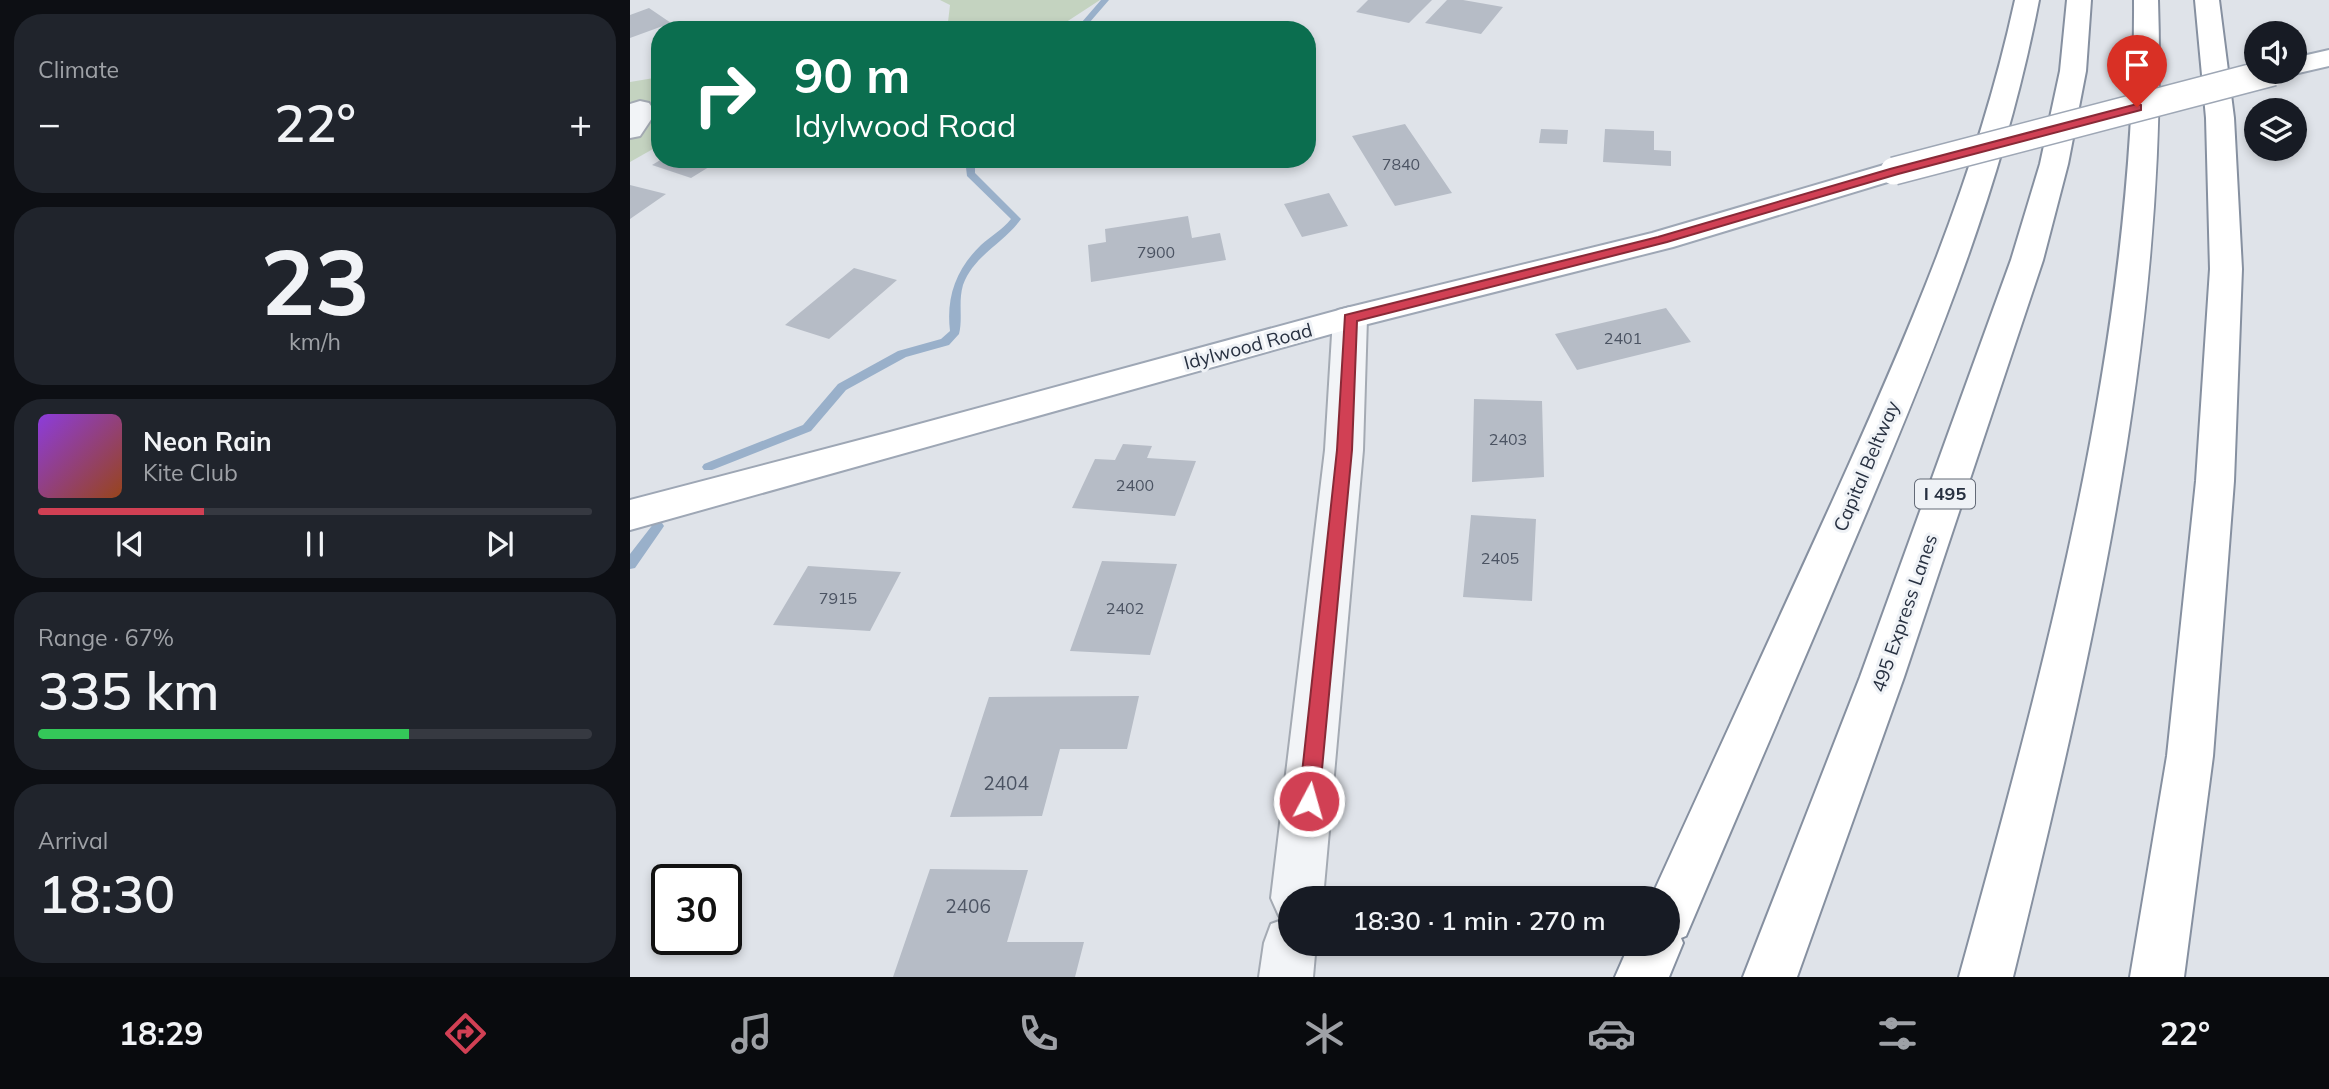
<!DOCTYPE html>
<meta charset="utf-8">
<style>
body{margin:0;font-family:Mulish,sans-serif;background:#20242c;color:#f1f3f6;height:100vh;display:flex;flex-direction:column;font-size:26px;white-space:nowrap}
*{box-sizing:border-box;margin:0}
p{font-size:23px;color:#9ea1a6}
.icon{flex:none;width:38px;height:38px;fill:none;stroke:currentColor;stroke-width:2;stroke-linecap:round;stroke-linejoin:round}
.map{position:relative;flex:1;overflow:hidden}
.side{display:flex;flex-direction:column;gap:14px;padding:14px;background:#0d0f14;width:630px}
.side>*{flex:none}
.hud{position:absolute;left:21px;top:21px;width:665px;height:147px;border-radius:28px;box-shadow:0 4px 10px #0003;background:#0b6e4f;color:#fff;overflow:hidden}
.buttons{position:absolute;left:1614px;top:21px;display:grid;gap:14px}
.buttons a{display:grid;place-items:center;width:63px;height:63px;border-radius:50%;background:#171b24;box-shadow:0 4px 10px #0003;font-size:35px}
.speed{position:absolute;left:21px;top:864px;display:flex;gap:14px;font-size:35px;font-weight:700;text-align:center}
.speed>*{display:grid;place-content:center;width:91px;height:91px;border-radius:50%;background:#171b24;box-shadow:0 4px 10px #0003;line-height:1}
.speed .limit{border:4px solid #111;border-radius:10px;background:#fff;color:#111}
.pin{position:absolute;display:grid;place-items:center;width:60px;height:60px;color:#fff;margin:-72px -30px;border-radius:50% 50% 50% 0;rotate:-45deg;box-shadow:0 0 7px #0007}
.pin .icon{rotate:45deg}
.me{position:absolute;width:77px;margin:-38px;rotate:6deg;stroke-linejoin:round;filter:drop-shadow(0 0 5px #0008)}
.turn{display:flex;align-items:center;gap:24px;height:147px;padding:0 28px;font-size:32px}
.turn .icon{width:91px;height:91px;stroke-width:2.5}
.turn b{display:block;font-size:49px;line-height:60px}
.big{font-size:52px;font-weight:600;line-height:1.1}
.side .card{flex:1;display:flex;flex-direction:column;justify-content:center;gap:10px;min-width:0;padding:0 24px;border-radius:28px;background:#20242c}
.side .dial{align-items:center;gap:0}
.dial b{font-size:91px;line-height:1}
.song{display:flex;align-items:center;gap:21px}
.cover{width:84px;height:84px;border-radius:10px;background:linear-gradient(135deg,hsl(270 70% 55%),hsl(20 70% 35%))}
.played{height:7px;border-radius:4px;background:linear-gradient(90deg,#d14054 30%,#363941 30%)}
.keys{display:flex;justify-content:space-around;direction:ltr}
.heat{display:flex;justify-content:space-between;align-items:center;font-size:38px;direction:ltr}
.charge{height:10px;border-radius:5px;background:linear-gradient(90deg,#34c759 67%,#363941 0)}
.trip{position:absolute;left:648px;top:886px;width:402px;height:70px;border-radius:35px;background:#171b24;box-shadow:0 4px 10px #0003;font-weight:600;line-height:70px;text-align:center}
.menu{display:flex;height:112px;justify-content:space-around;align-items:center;background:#090b0e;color:#9ea1a6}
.menu .icon{width:49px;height:49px}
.menu .on{color:#d14054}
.menu b{font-size:32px;color:#f1f3f6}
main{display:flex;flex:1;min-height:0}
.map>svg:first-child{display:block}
.green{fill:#c4d3c0}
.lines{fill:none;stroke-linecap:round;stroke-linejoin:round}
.stream{fill:#99b0ca;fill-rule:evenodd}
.building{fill:#b6bcc6}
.minor-casing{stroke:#a4aab3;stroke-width:4}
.major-casing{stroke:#9ea7b5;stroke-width:4}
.highway-casing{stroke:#8690a0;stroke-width:4}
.minor{fill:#f2f4f7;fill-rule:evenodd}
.major{fill:#fff;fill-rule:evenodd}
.highway{fill:#fff;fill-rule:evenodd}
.major-bridge-casing{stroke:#9ea7b5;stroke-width:30;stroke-linecap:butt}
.major-bridge{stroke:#fff;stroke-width:27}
.route{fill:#d14054;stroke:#882a37;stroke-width:2}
.labels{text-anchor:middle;stroke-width:6;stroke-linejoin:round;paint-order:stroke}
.number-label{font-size:16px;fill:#4b5362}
.shield{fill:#eff2f6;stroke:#636a77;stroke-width:2}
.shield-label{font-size:18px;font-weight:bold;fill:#273040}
.street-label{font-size:19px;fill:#273040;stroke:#eff2f6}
.near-number-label{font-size:19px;fill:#4b5362}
</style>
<main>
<section class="side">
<div class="card"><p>Climate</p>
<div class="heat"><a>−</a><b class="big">22°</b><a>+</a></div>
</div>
<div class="card dial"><b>23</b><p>km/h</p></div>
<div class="card">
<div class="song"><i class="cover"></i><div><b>Neon Rain</b><p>Kite Club</p></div></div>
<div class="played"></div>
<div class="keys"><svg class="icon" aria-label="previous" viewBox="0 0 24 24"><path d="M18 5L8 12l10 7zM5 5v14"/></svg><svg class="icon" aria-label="pause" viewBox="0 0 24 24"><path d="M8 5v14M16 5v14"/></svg><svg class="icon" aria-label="next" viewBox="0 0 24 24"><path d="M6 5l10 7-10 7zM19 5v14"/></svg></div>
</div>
<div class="card"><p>Range · 67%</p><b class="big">335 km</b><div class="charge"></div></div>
<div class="card"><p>Arrival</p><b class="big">18:30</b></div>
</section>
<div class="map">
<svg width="1699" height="977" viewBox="0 0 1699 977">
<rect width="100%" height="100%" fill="#dfe3e9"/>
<path class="green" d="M310,0H470L424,30H350L318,22L320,5Z
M30,77V145L0,162V82Z"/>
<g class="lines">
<path class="stream" d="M471,0H479L453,30H445Z
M335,159H345V173L391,219C373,244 344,255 333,285C328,302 333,319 329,334L319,345L276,357L216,390L181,431L82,470H74L72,467L74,464L173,425L208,384L268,351L311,339L320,331C316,297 326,269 351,245C361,236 372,230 381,219L337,176Z
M28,521L32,523L34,526L32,529L5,568L0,569V554L24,523Z"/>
</g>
<path class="building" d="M738,0H802L779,23L726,12Z
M817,0H833L873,7L851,34L795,23Z
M19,8L41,23L0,38V15Z
M775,124L822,193L765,206L722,136Z
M911,129L938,130L937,144L909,143Z
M975,129L1024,131V150L1041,151V166L973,162Z
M32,159H92L61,178L22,165Z
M0,185L36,194L0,219Z
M699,193L718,226L672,237L654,204Z
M558,216L562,238L590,233L596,260L461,282L458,245L476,242L475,229Z
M224,268L267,280L199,339L155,325Z
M1036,308L1061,342L947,370L925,334Z
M844,399L912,401L914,477L842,482Z
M493,444L522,446L517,458L566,461L545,516L442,508L465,459L485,460Z
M841,515L906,519L902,601L833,597Z
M472,561L547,564L520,655L440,651Z
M178,566L271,572L240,631L143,625Z
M509,696L497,749H430L412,816L320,817L359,697Z
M300,869L398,870L377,942H454L445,977H263Z"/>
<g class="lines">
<defs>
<path id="minor" d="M10,101L19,103L23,109L22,118L10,136L0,138V104Z
M720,307L732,310L737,318L733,450L693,898H660V943H686L683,977H629L634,943L641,924L655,919L649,916L641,898L695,450L703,318L708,310Z"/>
<path id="major" d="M1699,50V66L1664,74L1656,72H1664V58Z
M1264,162L1274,165L1278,171L1274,177L1043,247L726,327L0,530V500L260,432L720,307L1022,233Z"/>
<path id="highway" d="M1385,0H1409C1374,182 1308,342 1237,511C1177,653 1116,795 1056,936L1051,938L1053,943L1039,977H985L1000,943H1038V898H1021C1081,766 1142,634 1202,502C1277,336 1346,179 1385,0Z
M1437,0H1461L1456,71L1438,164L1413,260L1274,677L1167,977H1113L1230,677L1381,260L1410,164L1430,71Z
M1504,0H1528C1539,330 1461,658 1383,977H1329C1417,659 1506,332 1504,0Z
M1565,0H1589L1604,118L1612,269L1604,481L1583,756L1554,977H1500L1537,756L1566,481L1580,269L1576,118Z"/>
</defs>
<use href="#minor" class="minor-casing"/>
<use href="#major" class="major-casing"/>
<use href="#highway" class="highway-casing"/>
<use href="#minor" class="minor"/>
<use href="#major" class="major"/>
<use href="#highway" class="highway"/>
<defs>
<path id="major-bridge" d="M1264,171L1643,72"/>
</defs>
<use href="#major-bridge" class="major-bridge-casing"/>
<use href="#major-bridge" class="major-bridge"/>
</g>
<path class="route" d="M1507,104L1511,105V110L1268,174L1037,242L727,321L722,450L689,801L686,808L679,811L672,808L669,801L707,450L715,315L1028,237L1260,169Z"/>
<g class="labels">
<g class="number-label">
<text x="771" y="170">7840</text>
<text x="526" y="258">7900</text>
<text x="993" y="344">2401</text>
<text x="878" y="445">2403</text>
<text x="505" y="491">2400</text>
<text x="870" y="564">2405</text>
<text x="208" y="604">7915</text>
<text x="495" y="614">2402</text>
</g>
<rect class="shield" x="1285" y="479.5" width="60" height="29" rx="5"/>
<g class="shield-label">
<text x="1315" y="500">I 495</text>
</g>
<g class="street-label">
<text transform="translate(618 346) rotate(-15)" y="7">Idylwood Road</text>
<text transform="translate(1236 466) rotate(-67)" y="7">Capital Beltway</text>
<text transform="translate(1274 613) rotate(-71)" y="7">495 Express Lanes</text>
</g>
<g class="near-number-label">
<text x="376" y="790">2404</text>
<text x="338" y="913">2406</text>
</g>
</g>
</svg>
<div class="buttons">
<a><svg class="icon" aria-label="sound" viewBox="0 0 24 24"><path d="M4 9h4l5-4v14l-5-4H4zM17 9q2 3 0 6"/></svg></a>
<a><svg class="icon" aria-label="layers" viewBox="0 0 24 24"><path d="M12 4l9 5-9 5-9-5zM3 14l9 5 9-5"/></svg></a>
</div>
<div class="speed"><div class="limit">30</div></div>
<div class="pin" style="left:1507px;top:107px;background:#d93025"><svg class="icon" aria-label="arrive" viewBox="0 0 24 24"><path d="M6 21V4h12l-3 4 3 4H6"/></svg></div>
<svg class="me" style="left:679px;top:801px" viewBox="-20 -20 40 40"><circle r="17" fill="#d14054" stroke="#fff" stroke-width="3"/><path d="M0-11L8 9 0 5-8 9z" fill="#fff"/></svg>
<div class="trip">18:30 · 1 min · 270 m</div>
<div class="hud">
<div class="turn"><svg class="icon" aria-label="right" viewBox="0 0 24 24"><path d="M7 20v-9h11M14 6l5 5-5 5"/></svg><div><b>90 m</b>Idylwood Road</div></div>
</div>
</div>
</main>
<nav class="menu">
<b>18:29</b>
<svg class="icon on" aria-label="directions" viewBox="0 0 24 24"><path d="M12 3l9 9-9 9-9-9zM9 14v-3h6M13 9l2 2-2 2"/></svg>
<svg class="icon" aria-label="music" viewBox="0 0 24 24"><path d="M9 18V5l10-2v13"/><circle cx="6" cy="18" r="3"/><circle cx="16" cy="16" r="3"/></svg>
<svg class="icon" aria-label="phone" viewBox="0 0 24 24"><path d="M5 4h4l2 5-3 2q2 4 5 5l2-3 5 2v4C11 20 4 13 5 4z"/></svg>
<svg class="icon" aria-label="climate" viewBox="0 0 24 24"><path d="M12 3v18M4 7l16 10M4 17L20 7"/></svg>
<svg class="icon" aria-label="car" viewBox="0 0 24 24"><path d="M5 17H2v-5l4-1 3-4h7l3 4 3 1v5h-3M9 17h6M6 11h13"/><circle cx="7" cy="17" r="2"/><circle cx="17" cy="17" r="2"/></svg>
<svg class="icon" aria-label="filters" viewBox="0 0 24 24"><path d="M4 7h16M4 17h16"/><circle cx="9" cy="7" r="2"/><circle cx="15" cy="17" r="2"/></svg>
<b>22°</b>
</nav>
